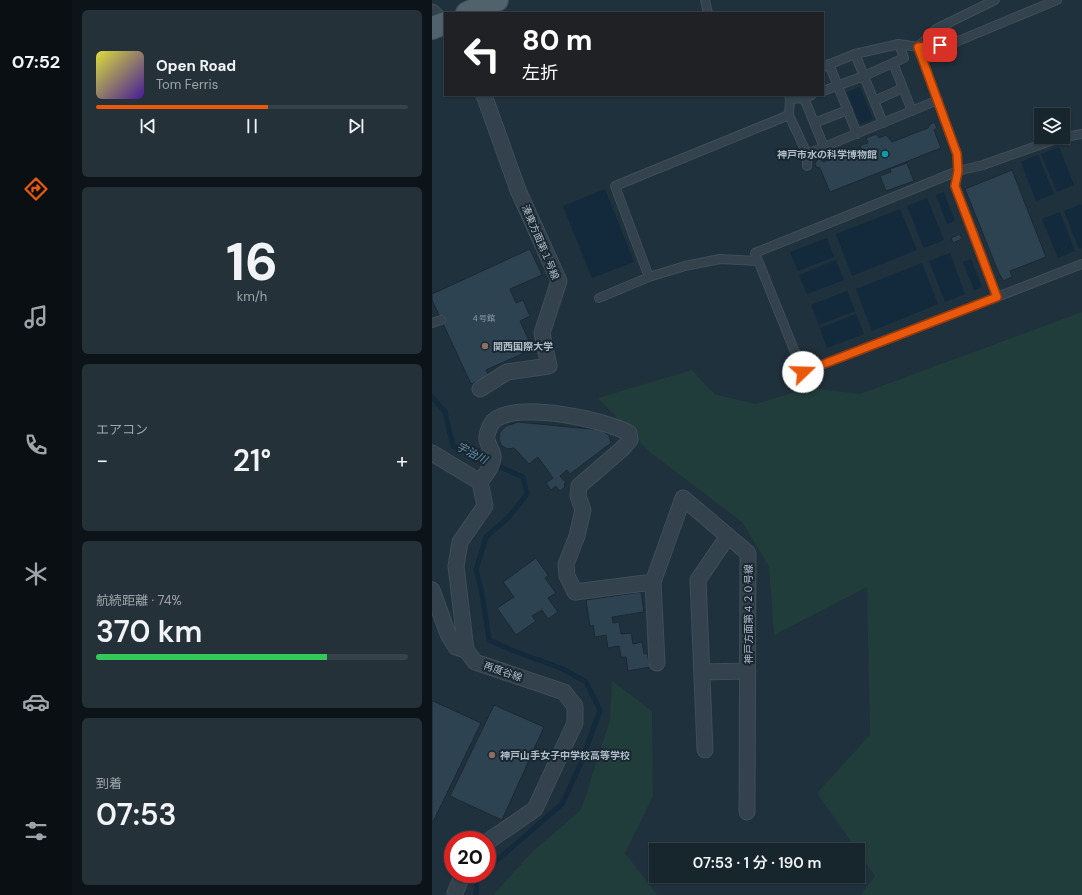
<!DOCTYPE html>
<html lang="ja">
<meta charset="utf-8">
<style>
body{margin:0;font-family:"DM Sans","Noto Sans JP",sans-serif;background:#243139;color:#f1f3f6;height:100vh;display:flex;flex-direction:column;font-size:15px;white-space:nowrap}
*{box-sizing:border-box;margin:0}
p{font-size:13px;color:#9ea5aa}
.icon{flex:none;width:22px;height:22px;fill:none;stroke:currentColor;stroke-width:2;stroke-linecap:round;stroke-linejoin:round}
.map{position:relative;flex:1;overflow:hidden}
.sheet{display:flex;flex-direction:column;gap:10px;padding:10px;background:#0d1419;width:360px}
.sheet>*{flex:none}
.banner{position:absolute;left:12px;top:12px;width:380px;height:84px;border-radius:0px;box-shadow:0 1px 3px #0004,0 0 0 1px #364249;background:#202124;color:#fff;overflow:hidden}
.tools{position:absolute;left:602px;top:108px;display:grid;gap:8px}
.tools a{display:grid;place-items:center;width:36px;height:36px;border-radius:0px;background:#17252d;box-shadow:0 1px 3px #0004,0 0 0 1px #364249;font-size:20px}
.speed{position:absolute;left:12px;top:831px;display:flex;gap:8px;font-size:20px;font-weight:700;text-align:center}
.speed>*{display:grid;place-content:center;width:52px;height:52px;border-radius:50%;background:#17252d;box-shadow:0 1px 3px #0004,0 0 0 1px #364249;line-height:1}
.speed .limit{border:6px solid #d22;background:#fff;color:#111}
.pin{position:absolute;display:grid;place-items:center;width:34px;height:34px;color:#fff;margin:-17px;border-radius:8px;box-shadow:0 2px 6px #0006}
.me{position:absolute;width:44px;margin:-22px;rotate:69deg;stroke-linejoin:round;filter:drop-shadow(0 0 3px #0008)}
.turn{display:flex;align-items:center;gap:14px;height:84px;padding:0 12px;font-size:18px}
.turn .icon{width:52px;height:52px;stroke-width:2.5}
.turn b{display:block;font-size:28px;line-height:34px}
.big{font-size:30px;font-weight:600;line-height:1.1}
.sheet .card{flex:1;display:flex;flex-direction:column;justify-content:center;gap:6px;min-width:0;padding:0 14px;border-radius:6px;background:#243139}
.sheet .dial{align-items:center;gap:0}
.dial b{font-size:52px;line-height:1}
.song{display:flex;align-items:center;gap:12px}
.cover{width:48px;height:48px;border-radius:6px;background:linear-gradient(135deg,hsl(60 70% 55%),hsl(260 70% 35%))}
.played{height:4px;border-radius:2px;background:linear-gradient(90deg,#ea580c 55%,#364249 55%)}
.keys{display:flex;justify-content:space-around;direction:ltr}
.heat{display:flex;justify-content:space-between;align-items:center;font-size:22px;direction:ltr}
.charge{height:6px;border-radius:3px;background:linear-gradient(90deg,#34c759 74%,#364249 0)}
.trip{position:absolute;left:217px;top:843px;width:216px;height:40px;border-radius:0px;background:#17252d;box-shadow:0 1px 3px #0004,0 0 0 1px #364249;font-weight:600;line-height:40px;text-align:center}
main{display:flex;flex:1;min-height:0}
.dock{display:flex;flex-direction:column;width:72px;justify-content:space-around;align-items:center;background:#090f12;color:#9ea5aa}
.dock .icon{width:28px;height:28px}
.dock .current{color:#ea580c}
.dock b{font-size:18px;color:#f1f3f6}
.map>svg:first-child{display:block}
.green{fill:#213d3b}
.water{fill:#122a3b}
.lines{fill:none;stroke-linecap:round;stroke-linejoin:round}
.stream{stroke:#122a3b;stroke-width:5}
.building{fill:#2e4351;stroke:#1b2933}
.lane-casing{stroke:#3f4e58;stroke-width:10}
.street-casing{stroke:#3f4e58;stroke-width:17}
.primary-casing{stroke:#3f4e58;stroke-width:24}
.lane{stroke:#33424c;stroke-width:8}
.street{stroke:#33424c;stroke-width:15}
.primary{stroke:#51626d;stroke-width:22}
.route-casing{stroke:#983908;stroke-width:10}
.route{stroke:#ea580c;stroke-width:7}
.culture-dot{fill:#0f9aa8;stroke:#192731;stroke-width:1.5}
.education-dot{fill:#8d6e63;stroke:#192731;stroke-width:1.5}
.labels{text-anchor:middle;stroke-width:4;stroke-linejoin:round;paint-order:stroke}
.number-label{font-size:8px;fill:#8d9da9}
.poi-label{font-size:10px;font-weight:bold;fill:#aebdc8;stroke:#192731;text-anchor:start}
.street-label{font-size:10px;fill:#aebdc8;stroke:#192731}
.water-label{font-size:11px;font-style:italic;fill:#6390ac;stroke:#192731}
</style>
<main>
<nav class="dock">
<b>07:52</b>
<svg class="icon current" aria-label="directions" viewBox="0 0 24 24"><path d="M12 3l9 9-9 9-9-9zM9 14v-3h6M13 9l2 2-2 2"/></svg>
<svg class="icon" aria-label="music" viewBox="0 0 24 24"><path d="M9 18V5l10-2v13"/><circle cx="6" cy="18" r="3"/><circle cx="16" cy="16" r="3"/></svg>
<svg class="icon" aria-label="phone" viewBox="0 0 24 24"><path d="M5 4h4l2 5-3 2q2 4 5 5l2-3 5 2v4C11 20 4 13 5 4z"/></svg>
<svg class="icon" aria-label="climate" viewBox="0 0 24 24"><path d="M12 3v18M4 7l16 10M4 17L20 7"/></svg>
<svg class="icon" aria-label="car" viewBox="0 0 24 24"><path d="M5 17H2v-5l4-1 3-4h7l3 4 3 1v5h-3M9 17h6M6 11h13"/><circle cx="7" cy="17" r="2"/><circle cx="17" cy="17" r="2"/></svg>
<svg class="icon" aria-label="filters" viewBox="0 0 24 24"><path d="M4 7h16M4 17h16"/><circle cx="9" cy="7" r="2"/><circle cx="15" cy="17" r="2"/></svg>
</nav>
<section class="sheet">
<div class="card">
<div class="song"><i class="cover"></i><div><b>Open Road</b><p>Tom Ferris</p></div></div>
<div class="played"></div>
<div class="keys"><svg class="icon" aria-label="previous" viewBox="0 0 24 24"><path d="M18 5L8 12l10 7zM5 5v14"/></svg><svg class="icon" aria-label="pause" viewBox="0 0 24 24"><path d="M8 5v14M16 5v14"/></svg><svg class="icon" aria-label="next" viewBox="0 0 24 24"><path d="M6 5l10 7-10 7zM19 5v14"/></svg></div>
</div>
<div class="card dial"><b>16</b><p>km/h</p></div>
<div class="card"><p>エアコン</p>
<div class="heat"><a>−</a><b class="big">21°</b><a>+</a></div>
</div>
<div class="card"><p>航続距離 · 74%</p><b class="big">370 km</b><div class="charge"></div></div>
<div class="card"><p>到着</p><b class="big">07:53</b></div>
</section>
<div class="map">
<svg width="650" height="895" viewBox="0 0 650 895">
<rect width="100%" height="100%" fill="#1f313c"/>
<path class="green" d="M650,312V895H429L443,876L385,793L438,735L435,587L342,635L337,566L310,522L219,453L166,398L260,370L282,394L323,404L377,388L428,394Z
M180,681L220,711L221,796L193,853L225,895H63V893L101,851L149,810L178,720Z"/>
<path class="water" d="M428,87L441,119L428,124L415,92Z
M627,147L642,185L625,192L609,154Z
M606,155L622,194L604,201L589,162Z
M173,189L202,262L160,278L131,206Z
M512,192L523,221L515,224L504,195Z
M495,198L512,240L492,248L475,206Z
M649,204L650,206V248L647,249L632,211Z
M468,209L485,250L420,276L404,234Z
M628,212L643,251L626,258L610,219Z
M395,238L402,257L366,271L358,252Z
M518,253L533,294L513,302L497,261Z
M539,259L550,287L542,290L531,262Z
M404,260L412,280L375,294L367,275Z
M490,263L506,304L440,331L424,289Z
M415,291L423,311L387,325L379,305Z
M424,314L432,334L395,348L388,328Z"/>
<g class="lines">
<path class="stream" d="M0,397L13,412L21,446L91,477L95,494L77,517L54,537L44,570L50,593L57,640L82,651L131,669L154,682L168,710L149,763L130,804L55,869
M44,895L45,878L49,874"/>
</g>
<path class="building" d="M502,122L505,128L502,130L509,148L398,192L388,168L384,167L383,164L385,160L388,159L391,162L429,147V145L436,143L434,138L445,134L447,138L454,135L460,142L496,128L497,125Z
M475,163L482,181L454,191L448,176L459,172L458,169Z
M580,170L614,257L578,271L580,277L571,281L569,276H568L533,189Z
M528,234L530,239L521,243L519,238Z
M98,249L110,275L78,289L84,303L91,300L98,316L88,321L101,349L54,370L57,376L39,384L0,300V294Z
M86,422L168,430L177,435L179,443L138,474L135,470L128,476L134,483L132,484L133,487L128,491L124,486L119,490L114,483L121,478L106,457L97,464L82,448L76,449L69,445L67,438L68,432L74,426Z
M104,558L116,575L113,578L124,593L116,598L126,612L116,619L110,610L100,616L104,621L84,635L65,608L82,597L71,582Z
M209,592L212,612L180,617L181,623L187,622L189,634L199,633L201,644L210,642L212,654L215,653L218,667L196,671L194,657H189L187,646L176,648L174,635L163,637L161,625L158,626L154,600Z
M1,701L49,723L0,824V702Z
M62,705L112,727L70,820L18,796Z"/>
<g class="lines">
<defs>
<path id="lane" d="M273,0L276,13
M486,47L525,154L526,171L523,186L565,297
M486,47L504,29L563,0
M423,54L451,123
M461,63L480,111
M397,64L425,134
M391,67L423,54L467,44L486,47L519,44L625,0
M391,91L432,76L472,58L467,44
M372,98L392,147
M358,99L372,98L380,95
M442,101L471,88
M357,115L375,154V166
M382,123L416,110
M650,134L627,138L551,165L526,171L323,253L371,372L650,264
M375,154L506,100
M217,277L183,186L357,115L358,99L357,95
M167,298L217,277L253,266L288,259L326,261
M0,323L9,320"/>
<path id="street" d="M0,12L13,24
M48,389L75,372L117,366L110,333L127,281L86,190L52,95
M0,453L48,482L53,506L28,542L24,566L34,650L43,662L132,692L143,706V723L103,809L55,842
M48,482C53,475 62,465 61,455C59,446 51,441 57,429C58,426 61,421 64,419C90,402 170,419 197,433L198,440L190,449L147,486L146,496L151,510L145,536L134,564L135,576L143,592L221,582L251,498L316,553L315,812
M221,582L225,663
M0,590L16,634L24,647L34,650
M270,672L316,671
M273,750L266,580L296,536
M23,895V893L31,874"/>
<path id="primary" d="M35,13L65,0
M0,28L13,23"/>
</defs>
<use href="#lane" class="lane-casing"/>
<use href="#street" class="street-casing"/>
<use href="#primary" class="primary-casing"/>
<use href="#lane" class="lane"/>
<use href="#street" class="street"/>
<use href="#primary" class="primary"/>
</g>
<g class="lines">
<defs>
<path id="route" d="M371,372L565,297L523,186L526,171L525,154L486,47L508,45"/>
</defs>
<use href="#route" class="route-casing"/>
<use href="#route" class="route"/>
</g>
<circle class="culture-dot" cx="453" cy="154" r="4"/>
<g class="education-dot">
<circle cx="53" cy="346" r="4"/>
<circle cx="60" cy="755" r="4"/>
</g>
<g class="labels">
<g class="number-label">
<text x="51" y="321">４号館</text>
</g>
<g class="poi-label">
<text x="445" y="158" text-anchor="end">神戸市水の科学博物館</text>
<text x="61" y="350">関西国際大学</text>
<text x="68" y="759">神戸山手女子中学校高等学校</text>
</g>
<g class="street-label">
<text transform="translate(109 242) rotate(67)" y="4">湊東方面第１号線</text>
<text transform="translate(316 614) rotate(-90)" y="4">神戸方面第４２０号線</text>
<text transform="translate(71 671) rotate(19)" y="4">再度谷線</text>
</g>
<g class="water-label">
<text transform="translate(40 453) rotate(27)" y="4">宇治川</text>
</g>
</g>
</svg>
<div class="tools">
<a><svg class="icon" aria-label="layers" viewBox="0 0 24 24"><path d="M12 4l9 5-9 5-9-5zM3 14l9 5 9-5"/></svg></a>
</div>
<div class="speed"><div class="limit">20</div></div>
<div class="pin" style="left:508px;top:45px;background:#d93025"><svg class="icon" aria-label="arrive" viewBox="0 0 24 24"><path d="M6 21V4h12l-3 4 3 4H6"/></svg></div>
<svg class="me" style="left:371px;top:372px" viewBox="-20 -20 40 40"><circle r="19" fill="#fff"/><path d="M0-13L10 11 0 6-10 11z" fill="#ea580c"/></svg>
<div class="trip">07:53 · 1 分 · 190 m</div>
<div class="banner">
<div class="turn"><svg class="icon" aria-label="left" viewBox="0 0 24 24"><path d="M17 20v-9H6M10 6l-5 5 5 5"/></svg><div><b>80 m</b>左折</div></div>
</div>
</div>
</main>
